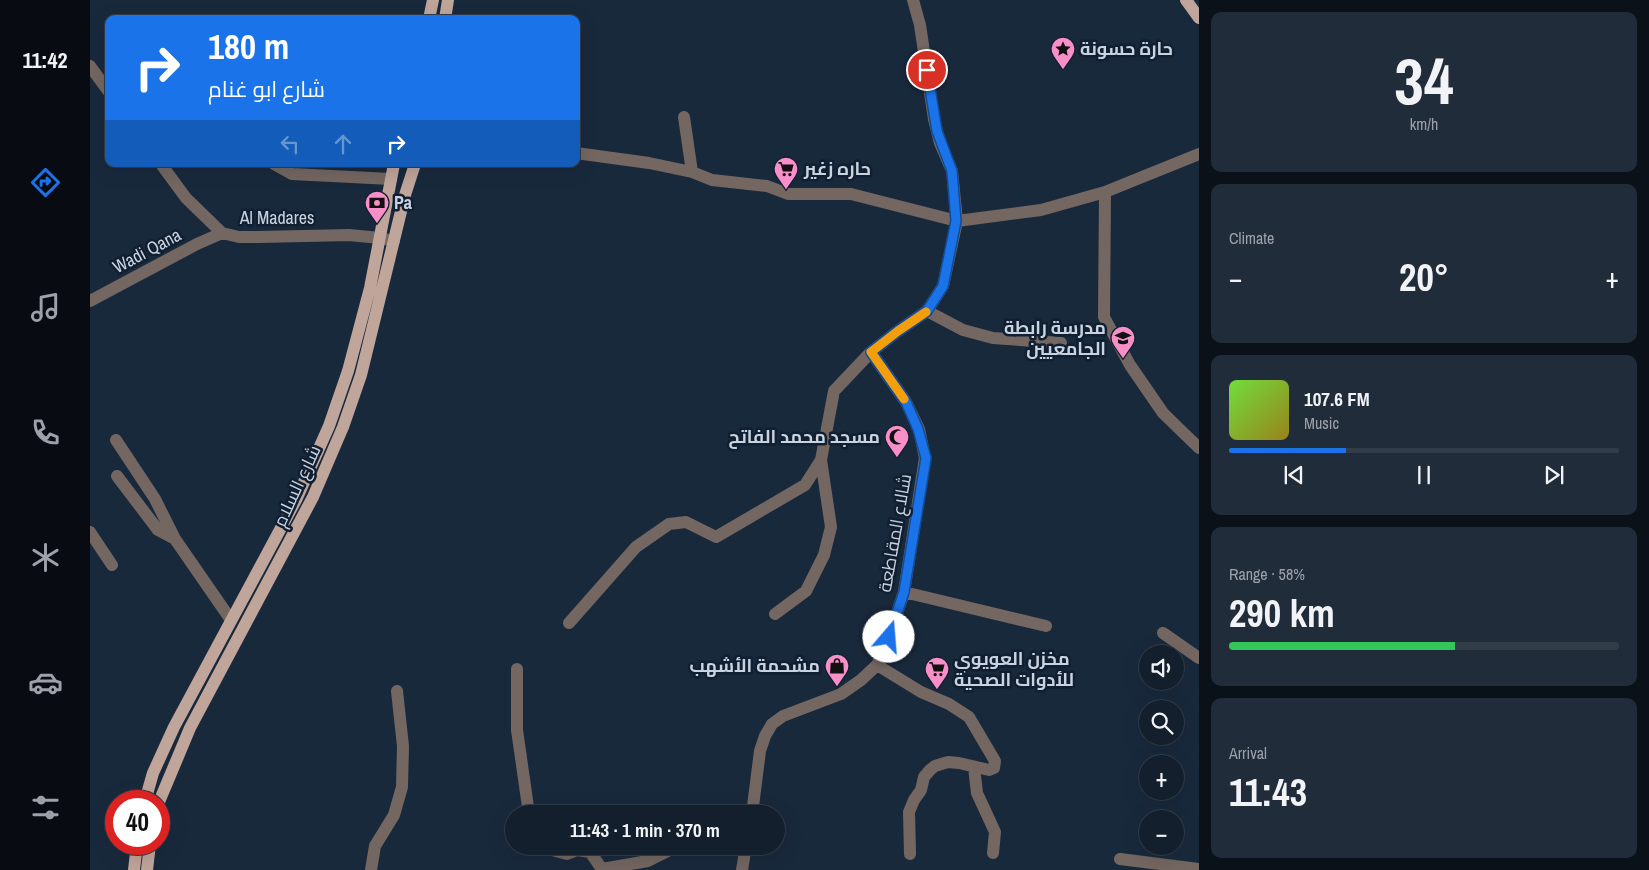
<!DOCTYPE html>
<meta charset="utf-8">
<style>
body{margin:0;font-family:"Archivo Narrow",Cairo,sans-serif;background:#202c39;color:#f1f3f6;height:100vh;display:flex;flex-direction:column;font-size:19px;white-space:nowrap}
*{box-sizing:border-box;margin:0}
p{font-size:16px;color:#9da2aa}
.icon{flex:none;width:28px;height:28px;fill:none;stroke:currentColor;stroke-width:2;stroke-linecap:round;stroke-linejoin:round}
.map{position:relative;flex:1;overflow:hidden}
.drawer{display:flex;flex-direction:column;gap:12px;padding:12px;background:#0a1119;width:450px}
.drawer>*{flex:none}
.top-card{position:absolute;left:15px;top:15px;width:475px;height:152px;border-radius:10px;box-shadow:0 5px 20px #0002,0 0 0 1px #323d49;background:#1a73e8;color:#fff;overflow:hidden}
.controls{position:absolute;left:1049px;top:645px;display:grid;gap:10px}
.controls a{display:grid;place-items:center;width:45px;height:45px;border-radius:50%;background:#131f2d;box-shadow:0 5px 20px #0002,0 0 0 1px #323d49;font-size:25px}
.speed{position:absolute;left:15px;top:790px;display:flex;gap:10px;font-size:25px;font-weight:700;text-align:center}
.speed>*{display:grid;place-content:center;width:65px;height:65px;border-radius:50%;background:#131f2d;box-shadow:0 5px 20px #0002,0 0 0 1px #323d49;line-height:1}
.speed .limit{border:8px solid #d22;background:#fff;color:#111}
.pin{position:absolute;display:grid;place-items:center;width:42px;height:42px;color:#fff;margin:-21px;border:2px solid #fff;border-radius:50%;box-shadow:0 1px 5px #0007}
.me{position:absolute;width:55px;margin:-28px;rotate:18deg;stroke-linejoin:round;filter:drop-shadow(0 0 4px #0008)}
.turn{display:flex;align-items:center;gap:18px;height:105px;padding:0 20px;font-size:22px}
.turn .icon{width:65px;height:65px;stroke-width:2.5}
.turn b{display:block;font-size:35px;line-height:42px}
.lanes{display:flex;align-items:center;height:48px;padding:0 20px;background:#0003;justify-content:center;gap:25px;direction:ltr}
.lanes .off{opacity:.35}
.big{font-size:38px;font-weight:700;line-height:1.1}
.drawer .card{flex:1;display:flex;flex-direction:column;justify-content:center;gap:8px;min-width:0;padding:0 18px;border-radius:10px;background:#202c39}
.drawer .dial{align-items:center;gap:0}
.dial b{font-size:65px;line-height:1}
.song{display:flex;align-items:center;gap:15px}
.cover{width:60px;height:60px;border-radius:8px;background:linear-gradient(135deg,hsl(100 70% 55%),hsl(50 70% 35%))}
.played{height:5px;border-radius:2px;background:linear-gradient(90deg,#1a73e8 30%,#323d49 30%)}
.keys{display:flex;justify-content:space-around;direction:ltr}
.heat{display:flex;justify-content:space-between;align-items:center;font-size:28px;direction:ltr}
.charge{height:8px;border-radius:4px;background:linear-gradient(90deg,#34c759 58%,#323d49 0)}
.trip{position:absolute;left:415px;top:805px;width:280px;height:50px;border-radius:25px;background:#131f2d;box-shadow:0 5px 20px #0002,0 0 0 1px #323d49;font-weight:700;line-height:50px;text-align:center}
main{display:flex;flex:1;min-height:0}
.tab-bar{display:flex;flex-direction:column;width:90px;justify-content:space-around;align-items:center;background:#080c12;color:#9da2aa}
.tab-bar .icon{width:35px;height:35px}
.tab-bar .active{color:#1a73e8}
.tab-bar b{font-size:22px;color:#f1f3f6}
.map>svg:first-child{display:block}
.lines{fill:none;stroke-linecap:round;stroke-linejoin:round}
.minor{stroke:#746762;stroke-width:12}
.major{stroke:#c0a59b;stroke-width:12}
.route-casing{stroke:#114b97;stroke-width:12}
.route{stroke:#1a73e8;stroke-width:9}
.slow{stroke:#f59e0b;stroke-width:9}
.labels{text-anchor:middle;stroke-width:5;stroke-linejoin:round;paint-order:stroke}
.poi-label{font-size:18px;font-weight:bold;fill:#c9d3df;stroke:#101f31;text-anchor:start}
.street-label{font-size:18px;fill:#c9d3df;stroke:#101f31}
</style>
<main>
<nav class="tab-bar">
<b>11:42</b>
<svg class="icon active" aria-label="directions" viewBox="0 0 24 24"><path d="M12 3l9 9-9 9-9-9zM9 14v-3h6M13 9l2 2-2 2"/></svg>
<svg class="icon" aria-label="music" viewBox="0 0 24 24"><path d="M9 18V5l10-2v13"/><circle cx="6" cy="18" r="3"/><circle cx="16" cy="16" r="3"/></svg>
<svg class="icon" aria-label="phone" viewBox="0 0 24 24"><path d="M5 4h4l2 5-3 2q2 4 5 5l2-3 5 2v4C11 20 4 13 5 4z"/></svg>
<svg class="icon" aria-label="climate" viewBox="0 0 24 24"><path d="M12 3v18M4 7l16 10M4 17L20 7"/></svg>
<svg class="icon" aria-label="car" viewBox="0 0 24 24"><path d="M5 17H2v-5l4-1 3-4h7l3 4 3 1v5h-3M9 17h6M6 11h13"/><circle cx="7" cy="17" r="2"/><circle cx="17" cy="17" r="2"/></svg>
<svg class="icon" aria-label="filters" viewBox="0 0 24 24"><path d="M4 7h16M4 17h16"/><circle cx="9" cy="7" r="2"/><circle cx="15" cy="17" r="2"/></svg>
</nav>
<div class="map">
<svg width="1109" height="870" viewBox="0 0 1109 870">
<rect width="100%" height="100%" fill="#19293c"/>
<g class="lines">
<path class="minor" d="M0,66L19,92
M594,117L602,172
M486,153L559,163L602,172L622,180L677,186L698,194H761L867,221L951,210L1015,192L1109,154
M71,164L96,198L132,233L149,237H169L259,235L290,238L304,241
M184,164L202,174L301,179
M1015,192L1014,317L1040,365L1073,413L1109,448
M0,301L107,244L132,233
M837,311L873,330L903,338L971,343
M26,440L65,499L85,539L141,620
M27,476L68,530L85,539
M0,532L22,565
M814,592L956,626
M685,614L716,591L734,555L741,527L731,460
M479,623L546,547L579,524L596,522L626,537L715,485L731,460L744,391L781,352L808,331L837,311L853,286L867,221L862,171L850,143L844,119L830,25L823,0
M1073,633L1109,658
M787,665L831,692L859,704L879,717L905,761L904,768L899,770L869,763L858,762L845,766L840,770L834,777L831,790L824,800L819,812L820,854
M427,669V730L439,814
M884,767L887,793L905,832L903,853
M662,814L670,751L675,736L682,724L693,716L751,694L771,680L787,665L799,637L814,592L835,458L829,429L816,402L781,352
M457,846L462,850L477,854L487,850L500,852L512,869L558,861L588,846
M1030,859L1109,869
M281,870L285,846L304,815L312,787L313,746L307,691
M652,870L656,846"/>
<path class="major" d="M1096,0L1109,18
M339,19L343,0
M355,19L358,0
M55,801L63,773L84,727L206,500L239,426L258,371L280,288L304,164
M69,802L100,728L223,497L253,427L271,375L315,195L325,164
M44,870L47,844
M57,870L60,844"/>
</g>
<g class="lines">
<defs>
<path id="route" d="M799,637L814,592L836,458L828,429L816,402L781,352L808,331L837,311L853,286L866,221L862,171L847,131L837,70"/>
</defs>
<use href="#route" class="route-casing"/>
<use href="#route" class="route"/>
<path class="slow" d="M814,399L781,352L808,331L836,312"/>
</g>
<defs>
<symbol id="sight-pin" viewBox="-11 -11 22 30"><path d="M0 17L-7.5 6A9.5 9.5 0 1 1 7.5 6Z" fill="#f98fc9" stroke="#101f31"/><path d="M0-6L1.8-2.2L6-1.7L2.9 1.2L3.7 5.4L0 3.3L-3.7 5.4L-2.9 1.2L-6-1.7L-1.8-2.2Z" fill="#111"/></symbol>
<symbol id="supermarket-pin" viewBox="-11 -11 22 30"><path d="M0 17L-7.5 6A9.5 9.5 0 1 1 7.5 6Z" fill="#f98fc9" stroke="#101f31"/><path d="M-6-5.5h2.5l.6 2H6L4.5 2H-2.5L-4.4-4H-6ZM-1.5 3.2a1.3 1.3 0 1 0 .1 0ZM3 3.2a1.3 1.3 0 1 0 .1 0Z" fill="#111"/></symbol>
<symbol id="bank-pin" viewBox="-11 -11 22 30"><path d="M0 17L-7.5 6A9.5 9.5 0 1 1 7.5 6Z" fill="#f98fc9" stroke="#101f31"/><path d="M-6-4H6V4H-6ZM0-2.3a2.3 2.3 0 1 0 0 4.6a2.3 2.3 0 1 0 0-4.6Z" fill="#111"/></symbol>
<symbol id="school-pin" viewBox="-11 -11 22 30"><path d="M0 17L-7.5 6A9.5 9.5 0 1 1 7.5 6Z" fill="#f98fc9" stroke="#101f31"/><path d="M0-5L7-2L0 1L-7-2ZM-4 1L0 2.5L4 1V4Q0 6-4 4Z" fill="#111"/></symbol>
<symbol id="mosque-pin" viewBox="-11 -11 22 30"><path d="M0 17L-7.5 6A9.5 9.5 0 1 1 7.5 6Z" fill="#f98fc9" stroke="#101f31"/><path d="M3.5-4.9A6 6 0 1 0 3.5 4.9A5 5 0 1 1 3.5-4.9Z" fill="#111"/></symbol>
<symbol id="shop-pin" viewBox="-11 -11 22 30"><path d="M0 17L-7.5 6A9.5 9.5 0 1 1 7.5 6Z" fill="#f98fc9" stroke="#101f31"/><path d="M-5-2.5h2.3a2.7 3.5 0 0 1 5.4 0H5L5.5 6h-11ZM-1.5-2.5h3a1.5 2.3 0 0 0-3 0Z" fill="#111"/></symbol>
</defs>
<g fill-rule="evenodd">
<use href="#sight-pin" x="959" y="35" width="28" height="38"/>
<use href="#supermarket-pin" x="682" y="155" width="28" height="38"/>
<use href="#bank-pin" x="273" y="189" width="28" height="38"/>
<use href="#school-pin" x="1019" y="324" width="28" height="38"/>
<use href="#mosque-pin" x="793" y="423" width="28" height="38"/>
<use href="#shop-pin" x="733" y="652" width="28" height="38"/>
<use href="#supermarket-pin" x="833" y="655" width="28" height="38"/>
</g>
<g class="labels">
<g class="poi-label">
<text x="990" y="55">حارة حسونة</text>
<text x="714" y="175">حاره زغير</text>
<text x="304" y="209">Pa</text>
<text x="1016" y="334" text-anchor="end">مدرسة رابطة<tspan x="1016" dy="21">الجامعيين</tspan></text>
<text x="790" y="443" text-anchor="end">مسجد محمد الفاتح</text>
<text x="864" y="665">مخزن العويوي<tspan x="864" dy="21">للأدوات الصحية</tspan></text>
<text x="730" y="672" text-anchor="end">مشحمة الأشهب</text>
</g>
<g class="street-label">
<text x="187" y="224">Al Madares</text>
<text transform="translate(57 251) rotate(-28)" y="6">Wadi Qana</text>
<text transform="translate(207 486) rotate(-65)" y="6">شارع السلام</text>
<text transform="translate(805 533) rotate(-80)" y="6">شالاع المقاطعة</text>
</g>
</g>
</svg>
<div class="controls">
<a><svg class="icon" aria-label="sound" viewBox="0 0 24 24"><path d="M4 9h4l5-4v14l-5-4H4zM17 9q2 3 0 6"/></svg></a>
<a><svg class="icon" aria-label="search" viewBox="0 0 24 24"><circle cx="10" cy="10" r="6"/><path d="M15 15l6 6"/></svg></a>
<a>+</a>
<a>−</a>
</div>
<div class="speed"><div class="limit">40</div></div>
<div class="pin" style="left:837px;top:70px;background:#d93025"><svg class="icon" aria-label="arrive" viewBox="0 0 24 24"><path d="M6 21V4h12l-3 4 3 4H6"/></svg></div>
<svg class="me" style="left:799px;top:637px" viewBox="-20 -20 40 40"><circle r="19" fill="#fff"/><path d="M0-13L10 11 0 6-10 11z" fill="#1a73e8"/></svg>
<div class="trip">11:43 · 1 min · 370 m</div>
<div class="top-card">
<div class="turn"><svg class="icon" aria-label="right" viewBox="0 0 24 24"><path d="M7 20v-9h11M14 6l5 5-5 5"/></svg><div><b>180 m</b>شارع ابو غنام</div></div>
<div class="lanes"><svg class="icon off" aria-label="left" viewBox="0 0 24 24"><path d="M17 20v-9H6M10 6l-5 5 5 5"/></svg><svg class="icon off" aria-label="ahead" viewBox="0 0 24 24"><path d="M12 20V5M6 11l6-6 6 6"/></svg><svg class="icon" aria-label="right" viewBox="0 0 24 24"><path d="M7 20v-9h11M14 6l5 5-5 5"/></svg></div>
</div>
</div>
<section class="drawer">
<div class="card dial"><b>34</b><p>km/h</p></div>
<div class="card"><p>Climate</p>
<div class="heat"><a>−</a><b class="big">20°</b><a>+</a></div>
</div>
<div class="card">
<div class="song"><i class="cover"></i><div><b>107.6 FM</b><p>Music</p></div></div>
<div class="played"></div>
<div class="keys"><svg class="icon" aria-label="previous" viewBox="0 0 24 24"><path d="M18 5L8 12l10 7zM5 5v14"/></svg><svg class="icon" aria-label="pause" viewBox="0 0 24 24"><path d="M8 5v14M16 5v14"/></svg><svg class="icon" aria-label="next" viewBox="0 0 24 24"><path d="M6 5l10 7-10 7zM19 5v14"/></svg></div>
</div>
<div class="card"><p>Range · 58%</p><b class="big">290 km</b><div class="charge"></div></div>
<div class="card"><p>Arrival</p><b class="big">11:43</b></div>
</section>
</main>
